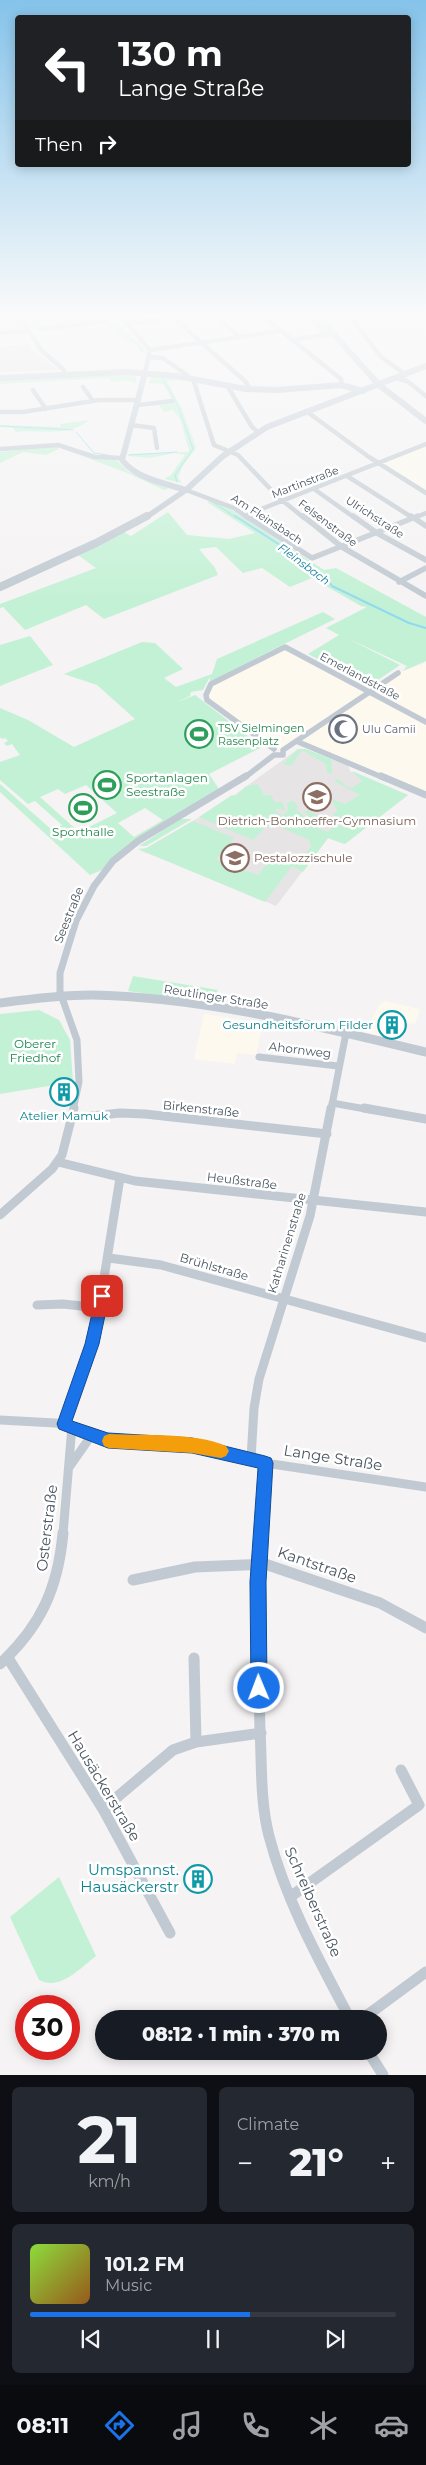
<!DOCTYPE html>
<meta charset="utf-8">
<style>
body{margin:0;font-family:Montserrat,sans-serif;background:#242831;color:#f1f3f6;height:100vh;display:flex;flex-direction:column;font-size:19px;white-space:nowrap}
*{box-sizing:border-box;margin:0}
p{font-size:16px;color:#9ea1a6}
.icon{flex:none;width:28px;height:28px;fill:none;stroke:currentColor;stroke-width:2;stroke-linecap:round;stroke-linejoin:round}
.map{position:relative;height:2075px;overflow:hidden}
.panel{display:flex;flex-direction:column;gap:12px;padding:12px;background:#0d0f14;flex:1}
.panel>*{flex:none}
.top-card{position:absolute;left:15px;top:15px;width:396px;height:152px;border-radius:5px;box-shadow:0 2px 12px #0003;background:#202124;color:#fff;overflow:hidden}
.speed{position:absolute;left:15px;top:1995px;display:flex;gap:10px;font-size:25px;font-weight:700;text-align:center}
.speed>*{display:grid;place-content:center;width:65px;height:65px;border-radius:50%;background:#171b24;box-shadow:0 2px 12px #0003;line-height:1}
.speed .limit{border:8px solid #d22;background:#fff;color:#111}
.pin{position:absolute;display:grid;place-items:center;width:42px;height:42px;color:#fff;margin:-21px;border-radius:10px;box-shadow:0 2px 8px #0006}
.me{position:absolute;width:55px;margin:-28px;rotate:359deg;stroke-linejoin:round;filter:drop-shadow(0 0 4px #0008)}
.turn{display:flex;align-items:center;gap:18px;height:105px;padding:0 20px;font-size:22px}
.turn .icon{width:65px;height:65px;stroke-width:2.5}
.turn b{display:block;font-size:35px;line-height:42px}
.then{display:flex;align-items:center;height:48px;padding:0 20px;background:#0003;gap:10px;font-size:19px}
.big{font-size:38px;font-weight:800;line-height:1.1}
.panel .tile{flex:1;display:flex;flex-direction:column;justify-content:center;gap:8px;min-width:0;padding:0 18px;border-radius:8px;background:#242831}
.panel .dial{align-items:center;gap:0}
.dial b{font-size:65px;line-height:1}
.song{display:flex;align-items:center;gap:15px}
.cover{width:60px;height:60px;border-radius:8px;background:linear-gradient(135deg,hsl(90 70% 55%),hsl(30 70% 35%))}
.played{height:5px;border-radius:2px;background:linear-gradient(90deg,#1a73e8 60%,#363941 60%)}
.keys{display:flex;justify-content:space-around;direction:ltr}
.heat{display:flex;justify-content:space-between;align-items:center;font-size:28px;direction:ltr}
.panel .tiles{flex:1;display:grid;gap:12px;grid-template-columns:1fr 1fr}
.tile:last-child{grid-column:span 2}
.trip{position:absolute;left:95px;top:2010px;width:292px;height:50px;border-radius:25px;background:#171b24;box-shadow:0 2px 12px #0003;font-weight:800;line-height:50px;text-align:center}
.dock{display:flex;height:80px;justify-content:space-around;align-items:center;background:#090b0e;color:#9ea1a6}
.dock .icon{width:35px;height:35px}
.dock .current{color:#1a73e8}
.dock b{font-size:22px;color:#f1f3f6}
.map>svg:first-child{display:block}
.commercial{fill:#fdf9ef}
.education{fill:#e6e4e5}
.green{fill:#c3f1d5;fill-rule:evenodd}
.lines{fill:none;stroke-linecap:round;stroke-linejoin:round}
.stream-far1{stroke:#90daee;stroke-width:1}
.stream{stroke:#90daee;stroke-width:2}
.minor-far4{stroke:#c1cad2;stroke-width:4.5}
.minor-far3{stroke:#c1cad2;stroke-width:5.5}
.minor-far2{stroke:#c1cad2;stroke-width:7}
.minor-far1{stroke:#c1cad2;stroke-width:9}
.minor{stroke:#c1cad2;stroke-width:11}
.tertiary-far2{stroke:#c1cad2;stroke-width:5.5}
.tertiary-far1{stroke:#c1cad2;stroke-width:8}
.tertiary{stroke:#c1cad2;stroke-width:9}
.secondary{stroke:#c1cbd6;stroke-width:6}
.route{fill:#1a73e8;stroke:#114b97}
.slow{fill:#f59e0b}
.labels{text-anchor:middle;stroke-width:5;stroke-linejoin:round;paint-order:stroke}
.far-street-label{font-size:11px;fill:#4a5661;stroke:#fff}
.far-water-label{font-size:11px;font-style:italic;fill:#0c7c9b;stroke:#fff}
.far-leisure-label{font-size:11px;fill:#27864d;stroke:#fff;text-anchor:start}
.far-worship-label{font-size:11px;fill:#5b616d;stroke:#fff;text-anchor:start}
.leisure-label{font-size:12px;fill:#27864d;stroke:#fff;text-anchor:start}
.education-label{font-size:12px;fill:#785e54;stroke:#fff}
.street-label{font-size:12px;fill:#4a5661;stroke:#fff}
.culture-label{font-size:12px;fill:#0d838f;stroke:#fff;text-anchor:end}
.park-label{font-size:12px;fill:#17864f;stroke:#fff}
.near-street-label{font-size:15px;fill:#4a5661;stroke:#fff}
.near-culture-label{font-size:15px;fill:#0d838f;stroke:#fff;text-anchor:end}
</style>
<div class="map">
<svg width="426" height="2075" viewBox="0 0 426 2075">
<rect width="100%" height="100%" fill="#f5f3f3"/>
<path class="commercial" d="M426,446V490L382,463Z
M285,647L369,692L398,673L426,663V795L296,742L281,749H274L207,700L209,687Z
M385,1001L420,1009L415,1024L405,1022L398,1041L365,1032L379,1005Z
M204,1014L263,1023L256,1055L237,1053L235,1064L194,1059Z"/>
<path class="education" d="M29,344L34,352L59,370L0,372V347Z
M298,749L307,750L348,765L350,771L408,795L344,844L328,838L276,906L206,875L141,851L222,804Z"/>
<path class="green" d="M28,313H89L91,317L34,324Z
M91,313H110L115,320H109L107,318L42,327H30L25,319H28L31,326L96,318Z
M110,321H116C122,329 144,346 146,352H141L135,344C125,345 114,334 108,326Z
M131,375L136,377V384L128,380L112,382L109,378L0,384V379Z
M152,377L185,380L167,381L182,409L196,448L182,467L178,478L182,483L164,479L171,475L185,455L176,453L149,458L128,456L129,454L188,452L189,450L180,419L173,410L164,412L158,404L173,401L163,384L148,383Z
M89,420C68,438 42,429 16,432L13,428L0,427V425L61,427L60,424Z
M55,446L59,449L46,455L23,452L0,463V452Z
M58,447L98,459L116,460L129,472L170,488L164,490L125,472Z
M210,501L229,508L324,570L336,568L426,617V661L403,671L407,666L347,638L400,665L369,686L308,654L339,635L326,628L367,607L361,606L312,578L290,587L262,568L243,573L216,547L199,549L215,568L218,575L104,619L86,605L25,630L3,607L0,608V604L96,568L78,555L124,532L131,536L168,512L187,535L229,539L255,533L207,502Z
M323,612L335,619L268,652L210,683V677L203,690L191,692L190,696L175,703L195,695L262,747L209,774L219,789L164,823L102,870L90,875L0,792V784L52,830L62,825L35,801L28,804L0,780V762L20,755L12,744L7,746L4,743L8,741L5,738L2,739L0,737V708L28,720L74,747L135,719L97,685L64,674L142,642L155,643L183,669L164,678L176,687L212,674L217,659ZM86,785L117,813L79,832L40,797L58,789L65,794ZM145,808L163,820L134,837L118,823Z
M30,636L53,665L0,686V645Z
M298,749H306L331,759L332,773H327L326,764L302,750L291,766L283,764Z
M352,771L408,795L345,844L328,838L303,872L292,866L265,902L138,849L147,848L193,821L234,838L216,860L258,875L270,860L275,862L280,855L297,862L311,847L309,840L276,825L281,819H278L271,827L266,826L253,840L199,817L232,795L236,796L245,787L257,784L264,795H271L275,803L282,801L285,811L278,808L275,811L282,816L288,811L287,803L293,801L298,807L296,809L305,817L309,816L304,812L308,810L330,823L324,828L312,822L309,825L328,832L336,824L345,828L346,827L338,822L333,814L337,811L332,799L345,804L360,795L334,781L338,779L346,786L352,788L362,781Z
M180,819H192L146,846H139Z
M133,976L218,990L210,1003L128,991Z
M39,1010L59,1020L70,1040L73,1082L0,1094V1014Z
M59,1877L96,1956C79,1969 60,1991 39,1980L10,1917Z"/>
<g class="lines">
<path class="stream-far1" d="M107,313L111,318
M113,322C121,335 136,339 143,351
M162,377L178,406L193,449L175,475L177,482
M0,426L73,430
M76,432L94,453L113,456
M129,455L177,452
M214,503L237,518"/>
<path class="stream" d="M235,516L283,547L328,580L332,586L409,623L426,628"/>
<path class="minor-far4" d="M19,313L28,329
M118,313L150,350L145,373
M168,313L245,381L250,389
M212,313L239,336
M259,313L341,379V385
M309,313L326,335
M348,313L380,356L406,375
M424,313L426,314
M126,324L174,318
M40,329L107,321
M30,332L41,350L64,370V374
M0,333L28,331
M291,340L332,334
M150,350L280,331
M150,357L163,358L187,375
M396,378L407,381L426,396
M196,380L194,382L214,445L238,455L277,496L304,518
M83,387L93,401
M228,387L252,427L258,432
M33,390L46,409
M138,405L172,401
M306,411L369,457L426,493
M0,412H23L99,400H139
M131,425L154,428L157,448
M0,449L58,445L95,457L121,458
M347,476L413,518
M314,489L355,518
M186,490L234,508L248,518
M246,515L426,444
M414,518L426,513"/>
<path class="minor-far3" d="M246,516L312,558L418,516
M303,516L342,547L426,596
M353,516L377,533L426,560
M411,516L426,526
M399,582L426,568
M296,741L384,778
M274,749L207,700L206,695L211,684L285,647L426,722
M244,778L274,755H283V750L398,673"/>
<path class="minor-far2" d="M381,776L426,795
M259,1057L338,1066
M332,1103L371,1110
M73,1110L79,1082L77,1040L60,992V973L76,921L94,886L113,861L138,841L246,776
M331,1110L346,1033"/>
<path class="minor-far1" d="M364,1108L426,1119
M73,1118L120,1113L145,1114L327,1134
M58,1162L135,1181L426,1212
M0,1215L52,1169L62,1155L74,1108
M109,1258L161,1265L426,1338
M37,1305L63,1304L100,1308
M0,1420L55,1423L72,1426L91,1436L108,1440L192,1445L265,1463L426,1487
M64,1425L95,1334L120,1178
M251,1459L254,1408L259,1379L310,1216L331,1108
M70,1466L91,1436
M63,1534L72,1426
M260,1534L265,1463"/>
<path class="minor" d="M260,1533C257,1598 258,1664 260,1730C262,1765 260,1801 269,1836C286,1901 319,1960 350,2019
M133,1580L195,1567L265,1564L380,1603L426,1628
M8,1658L103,1809L170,1933
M0,1664C41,1626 58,1588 63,1533
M196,1742L261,1733
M103,1809L173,1750L196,1742L194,1658
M290,1897L419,1805L401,1770
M362,2019L426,1972
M368,2051L383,2075"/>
<path class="tertiary-far2" d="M145,518L186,490"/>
<path class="tertiary-far1" d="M0,587L96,543L147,516"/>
<path class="tertiary" d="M0,1003C30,999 60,995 91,995C204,997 316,1026 426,1052"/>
<path class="secondary" d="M315,313L379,385L426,421
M145,373L122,460C137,479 164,483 186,490L223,456L267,427L426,366
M0,378L126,372L176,376L246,389L277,390L341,385L363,391"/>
</g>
<linearGradient id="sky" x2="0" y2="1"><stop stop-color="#85c3ea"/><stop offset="0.52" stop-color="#fafafa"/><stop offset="1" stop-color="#fafafa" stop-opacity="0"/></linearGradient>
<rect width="426" height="604" fill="url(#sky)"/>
<path class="route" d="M102,1290L107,1292L109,1296L99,1344L72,1421L108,1433L192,1438L265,1456L271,1458L273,1463L266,1582L267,1688L265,1693L259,1696L253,1693L251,1688L250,1582L258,1468L192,1453L108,1448L59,1429L57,1424L85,1344L96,1296L98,1292Z"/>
<path class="slow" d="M109,1434C144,1436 194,1432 226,1446L229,1451L226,1456L221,1458L192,1453L109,1448L104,1446L102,1441L104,1436Z"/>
<defs>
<symbol id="mosque-ring" viewBox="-11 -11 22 22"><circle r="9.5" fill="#fff" stroke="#6b7280" stroke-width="1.5"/><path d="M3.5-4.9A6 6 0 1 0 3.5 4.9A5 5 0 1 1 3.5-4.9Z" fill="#6b7280"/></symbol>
<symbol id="stadium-ring" viewBox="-11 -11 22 22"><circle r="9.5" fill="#fff" stroke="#2e9e5b" stroke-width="1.5"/><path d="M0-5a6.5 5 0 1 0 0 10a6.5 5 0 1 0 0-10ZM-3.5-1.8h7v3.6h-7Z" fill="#2e9e5b"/></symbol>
<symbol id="school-ring" viewBox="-11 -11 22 22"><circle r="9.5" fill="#fff" stroke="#8d6e63" stroke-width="1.5"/><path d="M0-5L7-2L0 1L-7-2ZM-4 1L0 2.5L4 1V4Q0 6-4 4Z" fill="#8d6e63"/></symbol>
<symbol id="building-ring" viewBox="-11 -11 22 22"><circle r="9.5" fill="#fff" stroke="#0f9aa8" stroke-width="1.5"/><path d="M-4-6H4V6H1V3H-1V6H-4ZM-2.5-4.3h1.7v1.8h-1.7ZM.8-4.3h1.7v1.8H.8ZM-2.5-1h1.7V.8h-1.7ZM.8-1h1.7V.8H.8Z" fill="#0f9aa8"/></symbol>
</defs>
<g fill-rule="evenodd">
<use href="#mosque-ring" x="327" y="713" width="32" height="32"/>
<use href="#stadium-ring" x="183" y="718" width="32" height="32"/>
<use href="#stadium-ring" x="91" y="769" width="32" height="32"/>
<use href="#school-ring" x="301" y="781" width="32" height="32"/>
<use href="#stadium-ring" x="67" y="792" width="32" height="32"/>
<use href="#school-ring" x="219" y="842" width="32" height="32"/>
<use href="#building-ring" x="376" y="1009" width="32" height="32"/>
<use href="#building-ring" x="48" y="1076" width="32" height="32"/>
<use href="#building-ring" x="182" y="1863" width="32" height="32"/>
</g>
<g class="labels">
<g class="far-street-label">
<text transform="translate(305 482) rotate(-21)" y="4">Martinstraße</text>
<text transform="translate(375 517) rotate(33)" y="4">Ulrichstraße</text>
<text transform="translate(267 519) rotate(33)" y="4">Am Fleinsbach</text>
<text transform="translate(328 523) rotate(37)" y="4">Felsenstraße</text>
<text transform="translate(360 676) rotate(28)" y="4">Emerlandstraße</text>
</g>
<g class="far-water-label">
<text transform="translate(304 564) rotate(37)" y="4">Fleinsbach</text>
</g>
<g class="far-leisure-label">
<text x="218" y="732">TSV Sielmingen<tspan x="218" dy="13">Rasenplatz</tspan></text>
</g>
<g class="far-worship-label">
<text x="362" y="733">Ulu Camii</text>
</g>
<g class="leisure-label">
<text x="126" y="782">Sportanlagen<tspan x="126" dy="14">Seestraße</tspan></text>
<text x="83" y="836" text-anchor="middle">Sporthalle</text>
</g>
<g class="education-label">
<text x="317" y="825">Dietrich-Bonhoeffer-Gymnasium</text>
<text x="254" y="862" text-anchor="start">Pestalozzischule</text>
</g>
<g class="street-label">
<text transform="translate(69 915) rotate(-68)" y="4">Seestraße</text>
<text transform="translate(216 997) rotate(9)" y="4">Reutlinger Straße</text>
<text transform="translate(300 1050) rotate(7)" y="4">Ahornweg</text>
<text transform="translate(201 1109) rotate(6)" y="4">Birkenstraße</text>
<text transform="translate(242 1181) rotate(7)" y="4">Heußstraße</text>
<text transform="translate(287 1243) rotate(-73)" y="4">Katharinenstraße</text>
<text transform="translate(214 1267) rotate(16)" y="4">Brühlstraße</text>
</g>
<g class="culture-label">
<text x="373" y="1029">Gesundheitsforum Filder</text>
<text x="64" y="1120" text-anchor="middle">Atelier Mamuk</text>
</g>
<g class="park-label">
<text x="35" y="1048">Oberer<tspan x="35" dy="14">Friedhof</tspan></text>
</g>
<g class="near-street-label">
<text transform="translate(333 1458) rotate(9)" y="5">Lange Straße</text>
<text transform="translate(47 1528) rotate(-83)" y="5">Osterstraße</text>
<text transform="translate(317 1565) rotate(19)" y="5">Kantstraße</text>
<text transform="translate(104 1786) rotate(59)" y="5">Hausäckerstraße</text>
<text transform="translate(313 1902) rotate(66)" y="5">Schreiberstraße</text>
</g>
<g class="near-culture-label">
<text x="179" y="1875">Umspannst.<tspan x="179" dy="17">Hausäckerstr</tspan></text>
</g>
</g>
</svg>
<div class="speed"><div class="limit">30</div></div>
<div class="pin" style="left:102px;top:1296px;background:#d93025"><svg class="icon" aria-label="arrive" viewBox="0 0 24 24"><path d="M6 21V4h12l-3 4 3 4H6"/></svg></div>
<svg class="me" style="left:259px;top:1688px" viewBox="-20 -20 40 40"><circle r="17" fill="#1a73e8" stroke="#fff" stroke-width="3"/><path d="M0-11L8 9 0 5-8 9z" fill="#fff"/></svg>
<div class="trip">08:12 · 1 min · 370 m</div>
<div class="top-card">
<div class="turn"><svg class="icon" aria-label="left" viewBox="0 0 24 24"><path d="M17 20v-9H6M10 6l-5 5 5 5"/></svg><div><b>130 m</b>Lange Straße</div></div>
<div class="then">Then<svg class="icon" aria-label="right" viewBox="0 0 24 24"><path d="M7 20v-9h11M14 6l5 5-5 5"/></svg></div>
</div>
</div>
<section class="panel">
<div class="tiles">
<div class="tile dial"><b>21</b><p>km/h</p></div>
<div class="tile"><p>Climate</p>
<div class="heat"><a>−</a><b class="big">21°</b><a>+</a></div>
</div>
<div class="tile">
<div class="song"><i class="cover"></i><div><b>101.2 FM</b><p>Music</p></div></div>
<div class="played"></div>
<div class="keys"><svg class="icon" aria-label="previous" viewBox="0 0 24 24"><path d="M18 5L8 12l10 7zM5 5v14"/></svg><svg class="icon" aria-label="pause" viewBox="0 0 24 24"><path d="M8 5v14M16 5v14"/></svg><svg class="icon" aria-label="next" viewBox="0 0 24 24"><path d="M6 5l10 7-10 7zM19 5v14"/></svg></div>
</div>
</div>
</section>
<nav class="dock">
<b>08:11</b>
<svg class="icon current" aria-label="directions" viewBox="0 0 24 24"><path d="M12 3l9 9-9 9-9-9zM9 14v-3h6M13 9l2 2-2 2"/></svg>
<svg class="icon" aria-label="music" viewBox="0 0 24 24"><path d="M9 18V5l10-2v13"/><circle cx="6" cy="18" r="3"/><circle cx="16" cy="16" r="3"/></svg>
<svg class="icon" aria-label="phone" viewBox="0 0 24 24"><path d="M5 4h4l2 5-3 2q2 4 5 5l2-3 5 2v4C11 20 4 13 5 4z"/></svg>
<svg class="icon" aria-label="climate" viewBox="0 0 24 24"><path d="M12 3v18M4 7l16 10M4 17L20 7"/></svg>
<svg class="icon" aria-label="car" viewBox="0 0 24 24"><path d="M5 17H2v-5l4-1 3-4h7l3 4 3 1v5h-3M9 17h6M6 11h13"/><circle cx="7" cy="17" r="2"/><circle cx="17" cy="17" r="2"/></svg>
</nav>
